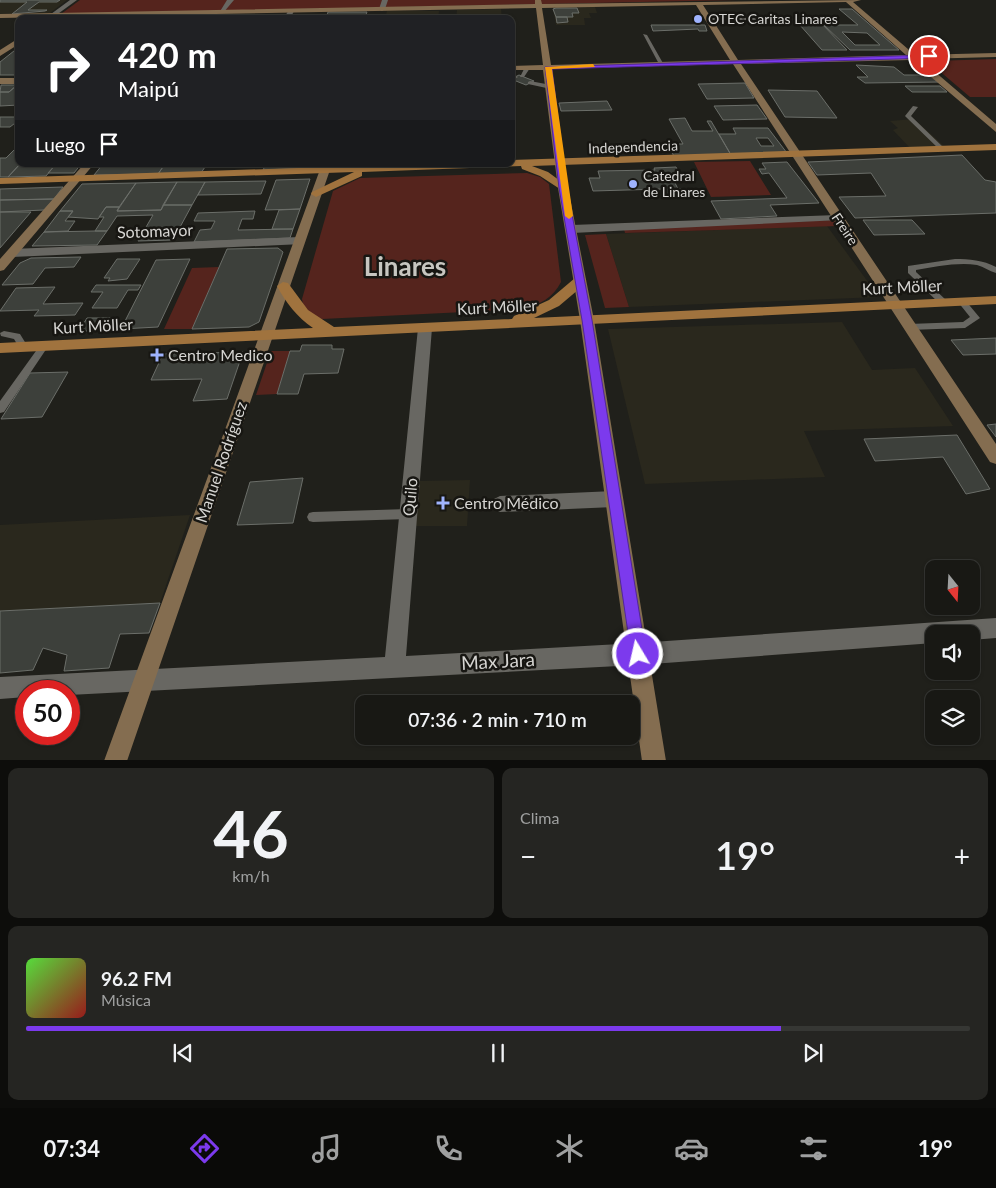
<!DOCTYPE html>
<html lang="es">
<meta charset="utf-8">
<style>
body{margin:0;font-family:Lato,sans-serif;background:#252522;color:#f1f3f6;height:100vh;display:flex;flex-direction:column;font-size:19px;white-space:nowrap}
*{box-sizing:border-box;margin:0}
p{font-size:16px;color:#9fa0a0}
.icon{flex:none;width:28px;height:28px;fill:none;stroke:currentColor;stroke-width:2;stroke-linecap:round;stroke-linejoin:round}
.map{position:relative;height:760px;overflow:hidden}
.panel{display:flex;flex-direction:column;gap:8px;padding:8px;background:#0d0d0b;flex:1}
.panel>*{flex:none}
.hud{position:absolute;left:15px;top:15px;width:500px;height:152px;border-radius:10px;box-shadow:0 1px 4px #0004,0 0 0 1px #363734;background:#202124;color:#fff;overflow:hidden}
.needle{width:32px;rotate:162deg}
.tools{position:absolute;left:925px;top:560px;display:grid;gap:10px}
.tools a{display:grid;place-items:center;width:55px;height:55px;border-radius:10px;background:#181814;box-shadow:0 1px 4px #0004,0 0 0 1px #363734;font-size:25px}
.speed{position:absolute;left:15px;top:680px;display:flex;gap:10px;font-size:25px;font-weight:700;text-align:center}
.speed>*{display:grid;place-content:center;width:65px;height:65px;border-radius:50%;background:#181814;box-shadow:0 1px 4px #0004,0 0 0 1px #363734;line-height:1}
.speed .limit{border:8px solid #d22;background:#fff;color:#111}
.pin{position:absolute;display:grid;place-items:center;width:42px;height:42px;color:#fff;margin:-21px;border:2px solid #fff;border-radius:50%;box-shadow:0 1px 5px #0007}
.me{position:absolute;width:55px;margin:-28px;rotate:351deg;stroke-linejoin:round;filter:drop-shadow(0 0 4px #0008)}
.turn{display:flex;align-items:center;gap:18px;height:105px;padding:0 20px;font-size:22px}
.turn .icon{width:65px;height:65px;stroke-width:2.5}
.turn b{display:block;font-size:35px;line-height:42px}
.then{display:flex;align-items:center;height:48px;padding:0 20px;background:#0003;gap:10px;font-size:19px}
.big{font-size:38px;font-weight:600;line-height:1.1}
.panel .widget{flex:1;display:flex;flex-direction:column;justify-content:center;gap:8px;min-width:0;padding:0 18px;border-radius:10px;background:#252522}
.panel .dial{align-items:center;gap:0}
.dial b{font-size:65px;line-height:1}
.song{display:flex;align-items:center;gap:15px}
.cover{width:60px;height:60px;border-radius:8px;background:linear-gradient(135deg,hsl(110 70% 55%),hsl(0 70% 35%))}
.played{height:5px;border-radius:2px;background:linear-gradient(90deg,#7c3aed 80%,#363734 80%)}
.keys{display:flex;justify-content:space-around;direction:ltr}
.heat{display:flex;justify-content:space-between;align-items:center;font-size:28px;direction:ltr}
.panel .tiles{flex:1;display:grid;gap:8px;grid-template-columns:1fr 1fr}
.widget:last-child{grid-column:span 2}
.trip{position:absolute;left:355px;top:695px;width:285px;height:50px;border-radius:10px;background:#181814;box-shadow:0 1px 4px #0004,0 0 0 1px #363734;font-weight:600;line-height:50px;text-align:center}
.menu{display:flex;height:80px;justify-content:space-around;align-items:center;background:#0a0a08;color:#9fa0a0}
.menu .icon{width:35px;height:35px}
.menu .selected{color:#7c3aed}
.menu b{font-size:22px;color:#f1f3f6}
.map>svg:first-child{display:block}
.built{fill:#2a281d}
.green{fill:#55241d}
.building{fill:#3d403b;stroke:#6b6e69;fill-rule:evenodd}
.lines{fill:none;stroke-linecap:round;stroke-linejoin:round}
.lane{fill:#686762;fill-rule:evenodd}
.street{fill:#686762;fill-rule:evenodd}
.secondary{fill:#846d50;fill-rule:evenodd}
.primary{fill:#a0733e;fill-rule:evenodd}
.route{fill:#7c3aed;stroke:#51269a}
.slow{fill:#f59e0b}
.poi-dot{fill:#9fb3fd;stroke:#171612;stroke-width:2}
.labels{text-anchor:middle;stroke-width:5;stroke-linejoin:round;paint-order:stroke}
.far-poi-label{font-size:14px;fill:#d6d5d2;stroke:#171612;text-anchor:start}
.far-street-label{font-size:14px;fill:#d6d5d2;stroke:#171612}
.street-label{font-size:16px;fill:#d6d5d2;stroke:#171612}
.poi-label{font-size:16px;fill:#d6d5d2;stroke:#171612;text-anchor:start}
.near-street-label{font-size:19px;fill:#d6d5d2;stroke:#171612}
.town-label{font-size:26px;font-weight:bold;fill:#c7c6c0;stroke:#171612}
</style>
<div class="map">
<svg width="996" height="761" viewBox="0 0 996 761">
<rect width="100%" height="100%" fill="#20201b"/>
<path class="built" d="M0,0H67L50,13L0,14Z
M595,7L597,13H589L591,18H584L585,25H556L553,8Z
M501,9L502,19H456L457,10Z
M387,11H439L438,19H385Z
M914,119L944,146L910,148L893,130L898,128L890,121Z
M827,226L879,297L629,307L606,234Z
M842,322L872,370L915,368L953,426L804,431L825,477L645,484L608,329Z
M470,480L467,526H415L420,481Z
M190,515L160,603L0,611V525Z"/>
<path class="green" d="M80,0H738L61,14Z
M996,59V97H970L930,63L933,61Z
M750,161L771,195L711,197L694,162Z
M527,173L540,177L549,184L561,282C553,298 540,304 524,309L322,319C312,316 303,310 302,299L333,191L360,178Z
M834,220L838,226L625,233L624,229Z
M606,234L629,307L605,308L585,235Z
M219,267L192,329H164L192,268Z
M271,351H290L277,394L256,395Z"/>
<path class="building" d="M0,0H60L57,2H39L28,10H47L45,11L12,14L27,2H0Z
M556,8H577L579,13H572L573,17H556L553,9Z
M839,9H852L899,50H850L824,25H858ZM842,32L867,33L880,45H855Z
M328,12H367L365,17L326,19Z
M113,16L109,19H55L57,17Z
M556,17H567L568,22L557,23Z
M799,24H822L847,50H822Z
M651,25H705L707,31H699L698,29L653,31Z
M19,47V75H0V62Z
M856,65L894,67L904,75H929L940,82L865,83L857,77H868Z
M519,75L534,81L526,85L511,79Z
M745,83L754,98L707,99L698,84Z
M17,85H19V105L0,106V92H9Z
M17,85L9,92H0L1,85Z
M905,86H940L947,92H912Z
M768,90L817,91L837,118L785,117Z
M607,101L612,110L561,111L559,103Z
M757,105L767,119L723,120L714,106Z
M19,112V120L10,127H0V117H14Z
M685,118L692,131H713L707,121H711L731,155L674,157L669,144H683L669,119Z
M733,128H768L787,153L731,155L719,134H736ZM756,138H768L774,146H761Z
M15,149H19L20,164L8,177H0V158H6Z
M962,155L985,180L996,182V213L855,218L839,197L886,196L871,173L817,175L808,162Z
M787,162L819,203L770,205L777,216L721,219L711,201L787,198L769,173L762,174L759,169H766L762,163Z
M20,164H56L46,176L8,177Z
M56,164H81L74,173H48Z
M103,164H165L158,174L94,175Z
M165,164H207L201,173L158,174Z
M266,164H310L309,168L263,170Z
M676,167L679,173H670L678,189H687L690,195L664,196L661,189L593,191L589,178H600L598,171L655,170L654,168Z
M310,179L300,209L265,210L276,180Z
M266,181L261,194L198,195L205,182Z
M177,182H205L192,205H163Z
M177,182L161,210L117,211L136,183Z
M136,183L119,207H106L98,219L68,217L73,211H60L82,184Z
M63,187L54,199L0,200V189Z
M54,199L44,210L0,212V200Z
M163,205H192L173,240L138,241L153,215L117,216L107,231H95L104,217H99L106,207H119L117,211L161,210Z
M300,209L293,229H272L279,210Z
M60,211H73L65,221H75L68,231L44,232Z
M255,211L253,219H242L238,230L293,229L290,238L194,242L200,230L211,229L215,221H194L198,213Z
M0,212H31L0,248Z
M863,220H912L925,234L874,235Z
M95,231H107L97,245L32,246L44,232Z
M278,248L283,252L259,322L249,327L192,329L227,249Z
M81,257L74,267L45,268L33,284L2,285L20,263L31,258Z
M117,259H140L127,279L108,281L110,278H104Z
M190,259L158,327L121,329L156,260Z
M96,285H141L138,290H128L117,308H92L103,292H91Z
M55,287L43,304L83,303L75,315L34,316L39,310L0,311L16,288Z
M87,318H117L109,331H79Z
M996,338V354L963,355L951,340Z
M302,345H332V349H344L338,373L304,374L298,394H277L290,351H300Z
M243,352L227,399L193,401L202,379L151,380L163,354Z
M68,372L42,417L1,419L30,373Z
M996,424V437L987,425Z
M957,435L990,489L966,494L943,457L875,461L864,439Z
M303,478L293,523L237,525L250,482Z
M160,603L149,633L120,634L109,668L64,671L67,655L43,648L33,670L0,673V611Z"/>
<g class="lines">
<path class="lane" d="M708,18H758L760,19L758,20H706Z
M643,34L647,35L664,65L659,64Z
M525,67L530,68L524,77H520Z
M511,73L518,77L515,79L511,77Z
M530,81L551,85L554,87L551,89L528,84V82Z
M913,106L918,107L911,116L945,149V151H941L906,117L905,116Z
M955,259C969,259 983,260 996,267V273C989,271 984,267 977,265C957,262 935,267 916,270V272L946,300L947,302L943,305L940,304L908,273V266Z
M962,299L965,300L980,318L965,328L909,330L904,327L909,324L963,322L970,317L958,302Z
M4,331L20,334L28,347L26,349H20L14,339L1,336L0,333Z
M44,343L49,346L47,348L4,412L0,413V401L41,344Z
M408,509L412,510L414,514L412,518L408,519L313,522L309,521L307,517L309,513L313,512Z"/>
<path class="street" d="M70,0H77L55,16H51V14Z
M227,0H234L223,13H219Z
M382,0H388L385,9L382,11L379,9Z
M289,10L294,11L290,19H283Z
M837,215L841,216V220L572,233L566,229L572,225Z
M299,237L303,238V244L12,257L6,253L12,249Z
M425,323L432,328L406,656L638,643L996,618V638L971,640V634H934V643L638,665L69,695V691H26V697L0,699V677L385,657L418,328Z
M614,491L620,494L623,499L620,504L614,507L500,512L494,509L491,504L494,499L500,496Z"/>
<path class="secondary" d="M535,0H541L542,4L861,0L853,2L915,55L996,53V57L920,59L996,124V132L911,60L741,64L996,444V464L990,462L733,64L551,69L568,188L594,320L666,761H642L580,320L558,188L543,70H511V66L543,65L536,8L0,18V14L535,4ZM846,2L906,55L738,60L703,5ZM696,5L730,60L551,65L542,8Z
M19,38V44L0,56V50Z
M0,78H19V84H0Z
M84,164H94L4,270L0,271V259Z
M322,164H332L127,761H104Z"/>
<path class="primary" d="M996,144V150L532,166L548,172L567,186V190L563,191L540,176L522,169L521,166L362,172V176L316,197L311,194L312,192L354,172L0,184V178L415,164H511V160Z
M580,277L585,278L586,281L585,284L559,306L534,318L996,296V304L0,353V343L313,328C297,317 286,303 277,286L283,282L288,283L308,310L334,327L512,319L514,316L549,300L575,278Z"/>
</g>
<path class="route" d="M929,55L931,58L552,69L567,188L592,320L646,654L643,660L638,662L632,660L582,320L559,188L545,67Z"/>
<path class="slow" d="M593,64L595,67L552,69L573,216L569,219L565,216L545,67Z"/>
<g class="poi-dot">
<circle cx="698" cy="19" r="5"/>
<circle cx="633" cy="184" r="5"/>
<path d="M154.5 347.5h5v5h5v5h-5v5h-5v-5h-5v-5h5z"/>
<path d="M440.5 495.5h5v5h5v5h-5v5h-5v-5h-5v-5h5z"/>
</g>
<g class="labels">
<g class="far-poi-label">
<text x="708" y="24">OTEC Caritas Linares</text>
<text x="643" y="181">Catedral<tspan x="643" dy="16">de Linares</tspan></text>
</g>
<g class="far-street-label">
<text transform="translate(633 147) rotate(-2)" y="5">Independencia</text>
<text transform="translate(845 229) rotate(56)" y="5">Freire</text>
</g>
<g class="street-label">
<text transform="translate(155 231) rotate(-2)" y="6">Sotomayor</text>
<text transform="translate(902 287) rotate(-3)" y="6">Kurt Möller</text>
<text transform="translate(497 307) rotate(-3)" y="6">Kurt Möller</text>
<text transform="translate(93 326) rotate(-3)" y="6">Kurt Möller</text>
<text transform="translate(221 462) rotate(-71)" y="6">Manuel Rodríguez</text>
<text transform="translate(410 497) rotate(-85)" y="6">Quilo</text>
</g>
<g class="poi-label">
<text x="168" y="361">Centro Medico</text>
<text x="454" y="509">Centro Médico</text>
</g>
<g class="near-street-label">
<text transform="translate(498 661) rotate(-3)" y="7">Max Jara</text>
</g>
<g class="town-label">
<text x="405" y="276">Linares</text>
</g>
</g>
</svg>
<div class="tools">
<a><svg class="needle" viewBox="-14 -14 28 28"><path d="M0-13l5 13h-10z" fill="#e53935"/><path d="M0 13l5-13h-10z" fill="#9fa0a0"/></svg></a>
<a><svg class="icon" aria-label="sound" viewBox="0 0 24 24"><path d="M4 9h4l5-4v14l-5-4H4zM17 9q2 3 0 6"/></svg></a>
<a><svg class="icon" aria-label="layers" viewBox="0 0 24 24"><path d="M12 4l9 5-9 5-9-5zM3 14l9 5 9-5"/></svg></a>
</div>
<div class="speed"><div class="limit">50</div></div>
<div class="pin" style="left:929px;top:56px;background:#d93025"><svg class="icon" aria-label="arrive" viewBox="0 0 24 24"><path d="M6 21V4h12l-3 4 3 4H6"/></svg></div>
<svg class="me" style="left:638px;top:654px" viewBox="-20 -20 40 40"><circle r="17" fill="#7c3aed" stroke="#fff" stroke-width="3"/><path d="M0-11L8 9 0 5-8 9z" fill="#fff"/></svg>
<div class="trip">07:36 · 2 min · 710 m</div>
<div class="hud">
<div class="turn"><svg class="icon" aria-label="right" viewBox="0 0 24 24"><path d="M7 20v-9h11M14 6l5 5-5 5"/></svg><div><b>420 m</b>Maipú</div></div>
<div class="then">Luego<svg class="icon" aria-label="arrive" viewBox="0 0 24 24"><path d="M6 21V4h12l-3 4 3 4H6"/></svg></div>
</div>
</div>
<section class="panel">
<div class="tiles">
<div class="widget dial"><b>46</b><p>km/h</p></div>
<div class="widget"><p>Clima</p>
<div class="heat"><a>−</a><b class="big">19°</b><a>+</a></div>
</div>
<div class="widget">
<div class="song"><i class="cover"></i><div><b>96.2 FM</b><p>Música</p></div></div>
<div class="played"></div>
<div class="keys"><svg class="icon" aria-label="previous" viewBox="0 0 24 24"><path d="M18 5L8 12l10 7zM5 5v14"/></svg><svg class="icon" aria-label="pause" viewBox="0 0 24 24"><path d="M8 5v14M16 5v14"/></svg><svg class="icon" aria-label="next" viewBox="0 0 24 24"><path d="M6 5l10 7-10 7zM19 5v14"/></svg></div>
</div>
</div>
</section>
<nav class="menu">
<b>07:34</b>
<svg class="icon selected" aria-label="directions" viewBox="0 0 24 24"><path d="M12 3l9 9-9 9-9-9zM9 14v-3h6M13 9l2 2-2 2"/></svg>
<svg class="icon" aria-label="music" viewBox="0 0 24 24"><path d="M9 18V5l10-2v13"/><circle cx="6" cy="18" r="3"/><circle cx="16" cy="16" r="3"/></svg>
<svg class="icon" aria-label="phone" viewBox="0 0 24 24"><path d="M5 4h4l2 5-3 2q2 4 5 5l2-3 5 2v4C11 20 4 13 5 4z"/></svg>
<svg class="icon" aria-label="climate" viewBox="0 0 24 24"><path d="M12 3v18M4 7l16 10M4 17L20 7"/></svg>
<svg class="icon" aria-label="car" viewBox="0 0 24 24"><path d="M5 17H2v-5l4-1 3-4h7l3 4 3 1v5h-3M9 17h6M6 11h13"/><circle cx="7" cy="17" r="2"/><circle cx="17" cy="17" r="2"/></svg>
<svg class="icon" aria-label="filters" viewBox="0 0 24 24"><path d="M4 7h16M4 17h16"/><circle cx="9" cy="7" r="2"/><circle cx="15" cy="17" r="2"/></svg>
<b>19°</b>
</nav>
